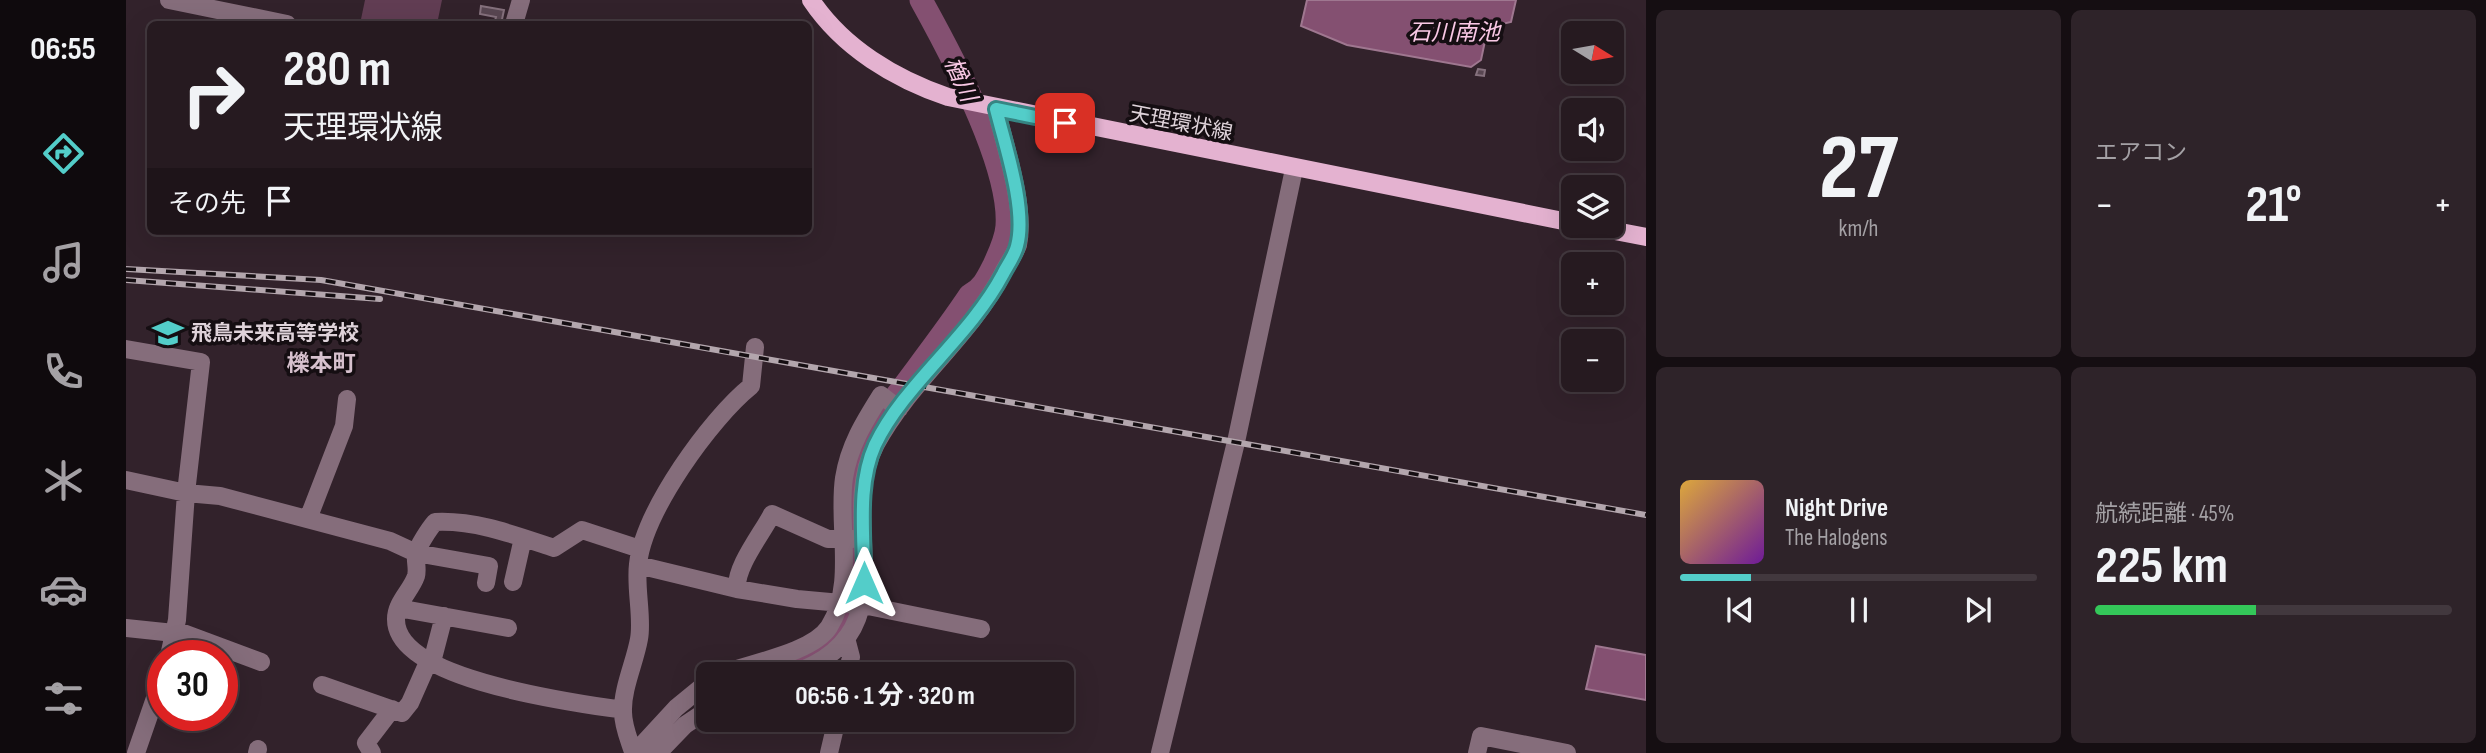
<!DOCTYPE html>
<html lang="ja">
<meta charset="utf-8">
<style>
body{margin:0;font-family:"Sofia Sans Condensed","Noto Sans JP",sans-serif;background:#2e2329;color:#f1f3f6;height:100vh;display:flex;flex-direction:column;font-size:26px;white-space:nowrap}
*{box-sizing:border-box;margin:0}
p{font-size:23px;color:#a4a1a5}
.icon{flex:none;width:38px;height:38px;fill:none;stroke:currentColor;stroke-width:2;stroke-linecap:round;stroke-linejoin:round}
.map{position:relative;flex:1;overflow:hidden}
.panel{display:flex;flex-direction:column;gap:10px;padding:10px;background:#150e12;width:840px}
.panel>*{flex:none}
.guide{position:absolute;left:21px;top:21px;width:665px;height:214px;border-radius:10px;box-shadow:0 7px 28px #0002,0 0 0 2px #42383e;background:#261a20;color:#f1f3f6;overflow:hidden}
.needle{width:46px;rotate:101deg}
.fabs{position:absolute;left:1435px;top:21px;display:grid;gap:14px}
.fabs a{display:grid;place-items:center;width:63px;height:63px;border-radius:10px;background:#261a20;box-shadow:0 7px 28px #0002,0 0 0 2px #42383e;font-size:35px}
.speed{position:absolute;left:21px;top:640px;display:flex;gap:14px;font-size:35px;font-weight:700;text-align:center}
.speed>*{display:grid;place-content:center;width:91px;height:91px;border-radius:50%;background:#261a20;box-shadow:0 7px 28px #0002,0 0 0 2px #42383e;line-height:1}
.speed .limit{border:10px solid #d22;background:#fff;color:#111}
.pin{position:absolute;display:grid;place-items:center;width:60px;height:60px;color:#fff;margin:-30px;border-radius:14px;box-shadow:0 4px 10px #0006}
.me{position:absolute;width:77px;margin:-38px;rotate:0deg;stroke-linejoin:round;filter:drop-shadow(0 0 5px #0008)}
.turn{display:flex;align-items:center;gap:24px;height:147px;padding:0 21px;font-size:32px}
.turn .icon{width:91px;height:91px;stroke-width:2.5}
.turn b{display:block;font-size:49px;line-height:60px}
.then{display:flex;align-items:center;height:66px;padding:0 21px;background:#0003;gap:14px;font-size:26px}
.big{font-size:52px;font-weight:700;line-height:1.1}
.panel .card{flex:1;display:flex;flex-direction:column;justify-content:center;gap:10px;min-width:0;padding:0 24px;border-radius:10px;background:#2e2329}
.panel .dial{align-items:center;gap:0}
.dial b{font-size:91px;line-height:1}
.song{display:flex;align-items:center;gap:21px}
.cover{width:84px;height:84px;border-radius:10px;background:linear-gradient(135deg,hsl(40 70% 55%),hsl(280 70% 35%))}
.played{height:7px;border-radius:4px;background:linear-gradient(90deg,#53cdc9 20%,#42383e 20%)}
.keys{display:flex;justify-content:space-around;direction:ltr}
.heat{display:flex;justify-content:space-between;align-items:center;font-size:38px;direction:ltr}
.charge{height:10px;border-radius:5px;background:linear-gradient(90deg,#34c759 45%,#42383e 0)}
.panel .tiles{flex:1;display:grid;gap:10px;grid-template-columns:repeat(2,1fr)}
.trip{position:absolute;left:570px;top:662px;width:378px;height:70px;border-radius:10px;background:#261a20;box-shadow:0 7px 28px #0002,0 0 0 2px #42383e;font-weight:700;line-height:70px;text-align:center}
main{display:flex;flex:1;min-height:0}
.menu{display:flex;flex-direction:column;width:126px;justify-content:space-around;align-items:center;background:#0f0a0d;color:#a4a1a5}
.menu .icon{width:49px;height:49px}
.menu .on{color:#53cdc9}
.menu b{font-size:32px;color:#f1f3f6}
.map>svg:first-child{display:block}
.green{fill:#613d53}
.water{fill:#845071;stroke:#9f7790;stroke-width:2}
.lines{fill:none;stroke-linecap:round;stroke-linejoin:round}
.river{stroke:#845071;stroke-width:23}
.building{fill:#584651;stroke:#85717d;stroke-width:2}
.minor{stroke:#856d7b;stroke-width:18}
.major{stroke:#e4b2d0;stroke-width:18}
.rail-casing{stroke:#b3a6ad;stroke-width:6}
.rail{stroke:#150e12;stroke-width:3.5;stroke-dasharray:10;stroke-linecap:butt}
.route-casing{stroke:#368583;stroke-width:18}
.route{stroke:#53cdc9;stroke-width:12}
.labels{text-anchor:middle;stroke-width:7;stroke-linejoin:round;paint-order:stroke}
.street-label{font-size:21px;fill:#dfd3da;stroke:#150e12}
.poi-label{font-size:21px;font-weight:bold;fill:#dfd3da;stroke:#150e12;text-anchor:start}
.water-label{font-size:23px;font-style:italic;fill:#f9c8e5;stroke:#150e12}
.neighbourhood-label{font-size:23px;font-weight:bold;fill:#d7c1ce;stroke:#150e12}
</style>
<main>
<nav class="menu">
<b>06:55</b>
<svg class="icon on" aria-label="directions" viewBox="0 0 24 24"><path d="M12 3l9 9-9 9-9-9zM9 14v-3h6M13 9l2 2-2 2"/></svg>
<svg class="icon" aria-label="music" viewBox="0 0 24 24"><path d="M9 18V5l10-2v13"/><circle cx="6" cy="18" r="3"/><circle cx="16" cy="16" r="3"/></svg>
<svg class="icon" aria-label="phone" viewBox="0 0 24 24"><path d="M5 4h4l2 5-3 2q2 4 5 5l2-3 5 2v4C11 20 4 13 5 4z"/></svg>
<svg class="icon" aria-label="climate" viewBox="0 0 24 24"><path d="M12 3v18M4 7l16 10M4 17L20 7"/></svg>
<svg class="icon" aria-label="car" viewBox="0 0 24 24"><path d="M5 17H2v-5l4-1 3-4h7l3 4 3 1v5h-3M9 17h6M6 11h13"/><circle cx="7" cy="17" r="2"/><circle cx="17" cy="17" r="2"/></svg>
<svg class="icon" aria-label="filters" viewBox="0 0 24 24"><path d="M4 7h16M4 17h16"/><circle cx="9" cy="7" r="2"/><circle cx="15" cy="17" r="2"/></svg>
</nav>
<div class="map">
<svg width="1520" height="753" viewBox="0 0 1520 753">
<rect width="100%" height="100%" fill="#32222b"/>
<path class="green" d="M239,0H316L311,24H234Z"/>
<path class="water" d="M1181,0H1390L1385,22L1362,27L1355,60L1345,67L1221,45L1175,26Z
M1470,646L1520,655V700L1460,689Z"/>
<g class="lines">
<path class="river" d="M636,668C787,631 700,551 735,452C743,428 760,409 775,390C798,359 822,328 844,295C856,289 861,279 867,267C873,254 880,240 881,226C885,165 825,54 795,0"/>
</g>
<path class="building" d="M355,6L378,10L375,24H368L370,17L354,14Z
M1352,69L1359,70L1358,76L1350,75Z"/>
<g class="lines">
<path class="minor" d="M43,0L161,24
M388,24L395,0
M0,349L75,362L60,493L51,620L43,656
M0,480L60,493L94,496L264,541L290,553L363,566L360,583
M182,519L218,426L221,399
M512,565L611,589L671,599L737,605L855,629
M387,582L397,538
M611,589C609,567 635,535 646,514L702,539H727
M272,608L382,628
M0,628L48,633
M49,630L135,662
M720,638L725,657L721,674
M306,662L318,616
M596,674C624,663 686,653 703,627C730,585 711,524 718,478C723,446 738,422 755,395L773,409
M666,674C789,632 707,524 750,444C784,381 844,337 877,273C881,265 889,254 892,245C900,208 879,146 870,109
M196,685L276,713L284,703L303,660
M497,710C452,703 269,681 270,619C270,602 285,591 290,576C292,569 289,561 290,554C292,546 303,529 309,522C350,520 389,535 428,548L456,530L514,549
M514,747L550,708L583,681
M10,753L37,675
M131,753L132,749
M246,753L240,743L266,709
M521,753L514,747L509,752L506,749C502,737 497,725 497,712C496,689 509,662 513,639C517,618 509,588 512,564C518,511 584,419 625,386L629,347
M532,753L559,725L583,709
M703,753L711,719
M1034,753L1110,442L1168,169
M1351,753L1355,736L1441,753"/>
<path class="major" d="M685,0C717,48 769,79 822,97L1447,223
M1463,226L1520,237"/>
<defs>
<path id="rail" d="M0,269L195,280L1520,515
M0,280L254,299"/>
</defs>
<use href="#rail" class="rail-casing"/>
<use href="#rail" class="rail"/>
</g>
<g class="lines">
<defs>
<path id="route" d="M738,583C739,539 730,487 749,445C778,384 843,338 877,274C881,266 889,255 891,246C901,210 879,145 870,109L939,123"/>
</defs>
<use href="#route" class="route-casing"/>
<use href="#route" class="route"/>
</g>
<defs>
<symbol id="school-bare" viewBox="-9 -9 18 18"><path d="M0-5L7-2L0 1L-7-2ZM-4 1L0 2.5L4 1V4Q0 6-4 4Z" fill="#53cdc9" stroke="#150e12" stroke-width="2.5" paint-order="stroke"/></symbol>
</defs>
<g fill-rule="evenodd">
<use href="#school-bare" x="20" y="311" width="44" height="44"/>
</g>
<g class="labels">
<g class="street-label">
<text transform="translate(1055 123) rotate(11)" y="7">天理環状線</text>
</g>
<g class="poi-label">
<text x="65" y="340">飛鳥未来高等学校</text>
</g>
<g class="water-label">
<text x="1328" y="40">石川南池</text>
<text transform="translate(835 79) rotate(66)" y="8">楢川</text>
</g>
<g class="neighbourhood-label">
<text x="195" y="371">櫟本町</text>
</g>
</g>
</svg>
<div class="fabs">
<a><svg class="needle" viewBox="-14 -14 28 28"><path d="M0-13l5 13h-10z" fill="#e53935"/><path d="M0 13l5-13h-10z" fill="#a4a1a5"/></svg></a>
<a><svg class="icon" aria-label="sound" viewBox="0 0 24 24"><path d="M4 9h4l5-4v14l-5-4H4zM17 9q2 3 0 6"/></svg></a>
<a><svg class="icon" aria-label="layers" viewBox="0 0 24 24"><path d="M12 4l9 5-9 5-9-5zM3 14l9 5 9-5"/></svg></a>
<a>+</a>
<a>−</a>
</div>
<div class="speed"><div class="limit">30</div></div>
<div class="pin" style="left:939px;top:123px;background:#d93025"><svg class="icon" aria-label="arrive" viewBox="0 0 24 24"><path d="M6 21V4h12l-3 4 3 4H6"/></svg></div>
<svg class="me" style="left:738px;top:583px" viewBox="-20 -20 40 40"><path d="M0-17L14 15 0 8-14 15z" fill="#53cdc9" stroke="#fff" stroke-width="4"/></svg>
<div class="trip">06:56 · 1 分 · 320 m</div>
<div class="guide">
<div class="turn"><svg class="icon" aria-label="right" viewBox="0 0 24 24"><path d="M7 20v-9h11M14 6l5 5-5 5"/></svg><div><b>280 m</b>天理環状線</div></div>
<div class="then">その先<svg class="icon" aria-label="arrive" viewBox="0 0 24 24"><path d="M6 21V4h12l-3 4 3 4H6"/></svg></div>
</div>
</div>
<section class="panel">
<div class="tiles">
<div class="card dial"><b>27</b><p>km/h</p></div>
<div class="card"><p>エアコン</p>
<div class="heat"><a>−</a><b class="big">21°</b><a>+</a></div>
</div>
<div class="card">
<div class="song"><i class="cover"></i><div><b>Night Drive</b><p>The Halogens</p></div></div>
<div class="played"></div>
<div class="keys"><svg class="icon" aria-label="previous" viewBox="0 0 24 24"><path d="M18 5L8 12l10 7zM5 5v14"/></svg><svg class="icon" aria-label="pause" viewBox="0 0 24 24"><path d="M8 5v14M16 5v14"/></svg><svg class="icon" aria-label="next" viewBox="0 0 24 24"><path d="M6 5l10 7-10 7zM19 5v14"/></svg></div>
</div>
<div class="card"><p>航続距離 · 45%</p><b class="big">225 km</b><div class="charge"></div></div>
</div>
</section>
</main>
